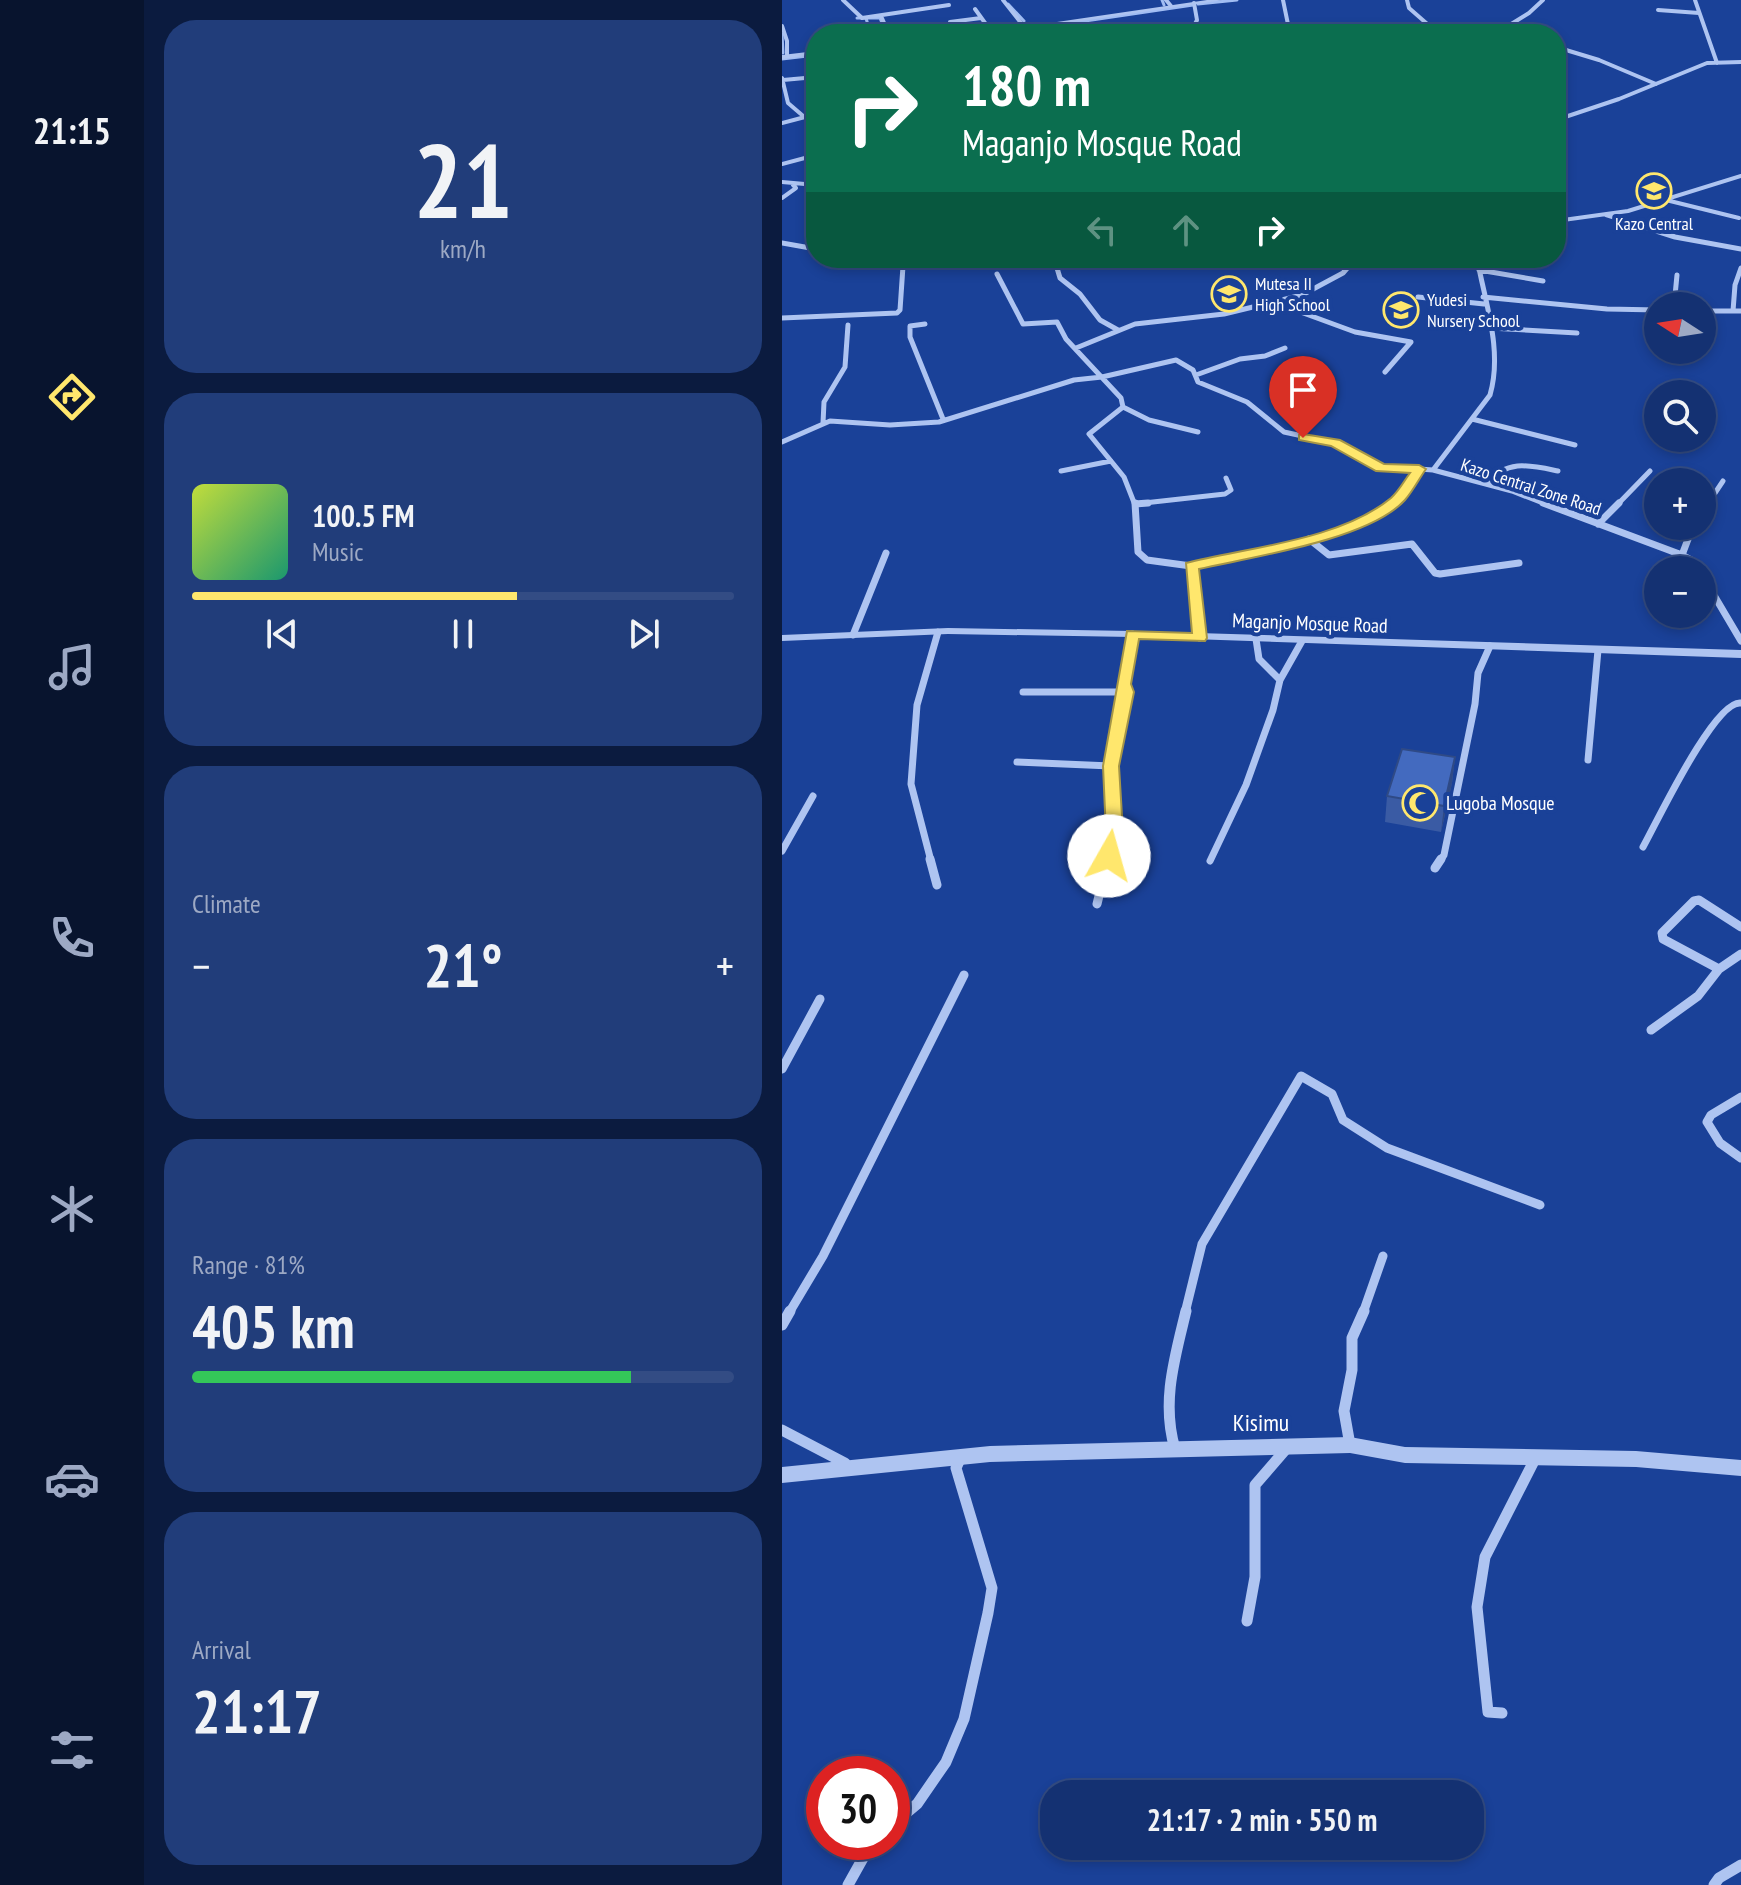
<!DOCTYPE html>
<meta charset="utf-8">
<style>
body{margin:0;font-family:"PT Sans Narrow",sans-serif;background:#213d7a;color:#f1f3f6;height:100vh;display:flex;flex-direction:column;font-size:30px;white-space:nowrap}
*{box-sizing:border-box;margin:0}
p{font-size:26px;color:#9da9c4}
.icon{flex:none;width:44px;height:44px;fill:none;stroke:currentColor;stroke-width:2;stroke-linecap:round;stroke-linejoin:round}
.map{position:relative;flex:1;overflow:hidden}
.panel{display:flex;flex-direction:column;gap:20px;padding:20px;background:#0b1b3f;width:638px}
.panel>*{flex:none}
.banner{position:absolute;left:24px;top:24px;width:760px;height:244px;border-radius:32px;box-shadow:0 4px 12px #0003,0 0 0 2px #334c84;background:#0b6e4f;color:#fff;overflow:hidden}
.needle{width:52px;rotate:282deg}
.tools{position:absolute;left:862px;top:292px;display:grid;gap:16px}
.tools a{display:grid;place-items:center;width:72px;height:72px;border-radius:50%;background:#143172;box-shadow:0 4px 12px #0003,0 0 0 2px #334c84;font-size:40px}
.speed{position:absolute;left:24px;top:1756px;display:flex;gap:16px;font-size:40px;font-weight:700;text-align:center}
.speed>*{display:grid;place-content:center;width:104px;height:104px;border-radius:50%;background:#143172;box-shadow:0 4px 12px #0003,0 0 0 2px #334c84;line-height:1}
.speed .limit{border:12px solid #d22;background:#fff;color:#111}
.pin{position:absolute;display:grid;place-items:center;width:68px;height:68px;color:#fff;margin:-82px -34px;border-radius:50% 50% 50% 0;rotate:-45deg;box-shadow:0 0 8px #0007}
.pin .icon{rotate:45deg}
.me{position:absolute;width:88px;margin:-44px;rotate:7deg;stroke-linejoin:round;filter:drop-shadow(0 0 6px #0008)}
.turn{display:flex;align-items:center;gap:28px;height:168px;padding:0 24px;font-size:36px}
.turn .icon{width:104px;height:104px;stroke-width:2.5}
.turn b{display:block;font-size:56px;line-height:68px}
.lanes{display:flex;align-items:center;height:76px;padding:0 24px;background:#0003;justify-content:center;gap:40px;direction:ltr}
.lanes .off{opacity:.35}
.big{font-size:60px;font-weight:700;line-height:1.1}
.panel .widget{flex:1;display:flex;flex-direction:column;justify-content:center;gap:12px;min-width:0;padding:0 28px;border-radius:32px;background:#213d7a}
.panel .dial{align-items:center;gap:0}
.dial b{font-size:104px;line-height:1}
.song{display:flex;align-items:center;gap:24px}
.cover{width:96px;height:96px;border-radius:12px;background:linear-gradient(135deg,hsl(70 70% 55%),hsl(160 70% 35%))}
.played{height:8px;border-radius:4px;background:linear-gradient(90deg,#ffe76d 60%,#334c84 60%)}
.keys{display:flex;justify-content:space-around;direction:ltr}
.heat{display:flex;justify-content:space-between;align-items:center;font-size:44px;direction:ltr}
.charge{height:12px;border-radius:6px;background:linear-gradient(90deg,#34c759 81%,#334c84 0)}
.trip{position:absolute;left:258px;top:1780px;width:444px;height:80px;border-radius:32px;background:#143172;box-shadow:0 4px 12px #0003,0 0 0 2px #334c84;font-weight:700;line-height:80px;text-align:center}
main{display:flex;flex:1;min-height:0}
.tab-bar{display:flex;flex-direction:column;width:144px;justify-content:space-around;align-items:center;background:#08142e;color:#9da9c4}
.tab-bar .icon{width:56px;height:56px}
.tab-bar .active{color:#ffe76d}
.tab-bar b{font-size:36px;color:#f1f3f6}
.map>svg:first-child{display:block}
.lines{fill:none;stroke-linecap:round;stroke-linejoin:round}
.stream{stroke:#a1bdf3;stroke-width:3}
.minor-far4{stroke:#aec4f1;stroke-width:4}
.minor-far3{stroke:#aec4f1;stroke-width:5}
.minor-far2{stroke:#aec4f1;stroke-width:7}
.minor-far1{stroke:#aec4f1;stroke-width:9}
.minor{stroke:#aec4f1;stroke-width:11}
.tertiary{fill:#aec4f1;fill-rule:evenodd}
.wall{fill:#3a5ba4}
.shaded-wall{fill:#2f4a86}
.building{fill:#436abf;stroke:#2f4a86;stroke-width:2}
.route{fill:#ffe76d;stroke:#a69647;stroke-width:2}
.labels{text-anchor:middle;stroke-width:8;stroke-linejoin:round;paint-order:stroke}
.far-poi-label{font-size:18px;fill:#fff;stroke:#1a4198;text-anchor:start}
.far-street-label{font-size:18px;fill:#fff;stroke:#1a4198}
.street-label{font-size:20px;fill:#fff;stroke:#1a4198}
.poi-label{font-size:20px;fill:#fff;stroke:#1a4198;text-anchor:start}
.near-street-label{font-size:24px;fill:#fff;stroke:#1a4198}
</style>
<main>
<nav class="tab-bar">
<b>21:15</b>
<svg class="icon active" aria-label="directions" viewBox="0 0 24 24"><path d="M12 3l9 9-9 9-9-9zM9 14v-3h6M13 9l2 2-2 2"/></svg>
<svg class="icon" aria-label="music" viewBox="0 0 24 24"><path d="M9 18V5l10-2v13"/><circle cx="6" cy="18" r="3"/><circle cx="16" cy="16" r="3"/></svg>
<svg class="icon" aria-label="phone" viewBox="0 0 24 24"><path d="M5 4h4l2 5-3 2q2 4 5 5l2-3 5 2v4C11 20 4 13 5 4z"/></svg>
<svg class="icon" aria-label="climate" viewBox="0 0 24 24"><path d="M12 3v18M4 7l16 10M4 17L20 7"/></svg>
<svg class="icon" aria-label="car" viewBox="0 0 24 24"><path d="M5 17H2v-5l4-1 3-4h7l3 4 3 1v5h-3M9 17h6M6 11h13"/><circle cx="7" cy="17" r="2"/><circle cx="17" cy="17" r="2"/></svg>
<svg class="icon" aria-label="filters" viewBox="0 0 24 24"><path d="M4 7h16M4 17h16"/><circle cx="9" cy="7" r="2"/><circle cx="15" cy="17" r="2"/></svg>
</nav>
<section class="panel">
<div class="widget dial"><b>21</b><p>km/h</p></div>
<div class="widget">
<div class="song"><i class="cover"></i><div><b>100.5 FM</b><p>Music</p></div></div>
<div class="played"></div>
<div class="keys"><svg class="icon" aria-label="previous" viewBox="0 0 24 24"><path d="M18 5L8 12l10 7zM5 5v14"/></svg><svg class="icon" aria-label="pause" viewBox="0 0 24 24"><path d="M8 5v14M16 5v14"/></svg><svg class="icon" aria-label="next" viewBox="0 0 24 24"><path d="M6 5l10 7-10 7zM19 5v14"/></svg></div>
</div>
<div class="widget"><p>Climate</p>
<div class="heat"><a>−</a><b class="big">21°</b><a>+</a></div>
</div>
<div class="widget"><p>Range · 81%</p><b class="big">405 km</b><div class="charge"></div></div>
<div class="widget"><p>Arrival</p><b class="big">21:17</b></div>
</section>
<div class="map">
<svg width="959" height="1885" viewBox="0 0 959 1885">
<rect width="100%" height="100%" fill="#1a4198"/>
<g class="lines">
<path class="stream" d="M380,0L382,5
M226,4L242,21
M416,4L455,0
M75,18H98L100,23
M84,18L86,25
M0,34L1,53
M215,34L411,5
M0,59L34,55"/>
<path class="minor-far4" d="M61,0L80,18L167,5
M221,0L243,28
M384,0L389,6
M501,0L508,34
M625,0L627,8L651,29
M913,0L935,63
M193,9L211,34
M876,10L917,13
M99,16L107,34
M168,22L199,18
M0,26L5,41V56
M266,26L270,34
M408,34L415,20L412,3
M594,34L595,30L601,29L678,30L695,34
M713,34L747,13L761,0
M774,47L817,60L874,84
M0,78L6,103L34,127
M1,80L34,77
M774,120L837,99L925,63L959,62
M0,123L23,117
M0,164L34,155
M0,182L34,185
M0,198L14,188L11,185
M884,200L957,218
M824,215L849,223
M774,221L846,211L959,176"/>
<path class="minor-far3" d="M843,221L893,237L959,249
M0,243L34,249
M272,258L278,278L298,294L318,320L336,330
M602,258H639
M695,258C703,303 721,350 708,395L651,470L730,491L766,505
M697,270L761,281
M215,274L241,324L275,322L284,339L339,398L341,407L307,434L342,477L353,505
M636,297L702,304
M701,297L825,309L876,310
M494,303L573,332L629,342L603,372
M892,306L895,275
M920,311H959
M951,311L953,285L959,268
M0,318L115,313L118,310L121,266
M143,324L128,326V337L161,419
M708,328L795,333
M294,348L353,324L442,314L520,295L561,273L574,258
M414,375L458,359L483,356L503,348
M341,407L367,420L416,432
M690,419L793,445
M41,423L42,402L63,367L66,325
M0,442L48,421L108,425L157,422L292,380L320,377L394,360L411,370L416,382L465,402L502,432L553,443L599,468L637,469
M279,471L329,461
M704,484C725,459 747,465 776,471
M353,504L443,494L449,490L444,478
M609,505L622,493L637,469L651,470
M835,505L868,471
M925,505L941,481"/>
<path class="minor-far2" d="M353,503L356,552L365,560L409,566L418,638
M761,503L900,555L913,562L917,570
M353,504L366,503
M920,512L926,503
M816,524L837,503
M527,539L547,555L630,544L653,573L658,574L737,563
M900,555L911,526
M409,566C478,551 552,542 612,503
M920,575L959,641
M71,635L104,553
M474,639L477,659L498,680
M241,692H344
M806,760L816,650
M235,762L329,766
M861,847C875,822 933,699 959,703
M0,851L31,796
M149,861L129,784L135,705L156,632
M326,861L333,833L329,766L344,692L342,684L350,634
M428,861L464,785L491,710L498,680L520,641
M658,861L662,855L693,704L696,673L708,646"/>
<path class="minor-far1" d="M148,859L155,885
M653,868L659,859
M315,904L326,859
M937,969L881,939L880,933L912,901L917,900L959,927
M869,1030L916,996L937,969L959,954
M0,1069L38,999
M959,1097L929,1115L925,1122L938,1143L959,1158
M7,1313L41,1256L182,975
M403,1313L420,1244L519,1076L550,1094L561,1120L605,1148L758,1205
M581,1313L601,1256"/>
<path class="minor" d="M0,1325L8,1311
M0,1430L63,1463
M568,1445L562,1411L570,1370V1338L582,1311
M393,1449C379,1402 393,1357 404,1311
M465,1621L473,1577V1485L505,1448
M720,1713L706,1712L695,1607L703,1557L754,1457
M110,1825L135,1804L164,1762L182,1719L206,1613L210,1588L174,1468L178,1459
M66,1885L90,1842
M932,1885L937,1878L959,1865"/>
<path class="tertiary" d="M425,0H442L212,34H194Z
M34,51V55L0,59V55Z
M166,628L350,631L959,650V658L350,637L166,634L0,641V635Z
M568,1437L623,1447L854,1451L959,1460V1476L854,1467L623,1463L568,1453L208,1462L0,1483V1467L208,1446Z"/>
</g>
<path class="wall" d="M673,757L670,783L659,832L603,822L605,796Z"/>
<path class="shaded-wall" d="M673,757L670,783L659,832L662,806Z"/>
<path class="building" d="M620,749L673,757L662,806L605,796Z"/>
<path class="route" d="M521,434L558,440L602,464L637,465L644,469C637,479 631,491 623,500C587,540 469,557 417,569L425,638L423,641L357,639L349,684L352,692L337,766L341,833L333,860H321L318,856L324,833L321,766L345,631L410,633L404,563C468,547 558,540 609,498C617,491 622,481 628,473L594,471L549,446L517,440V435Z"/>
<defs>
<symbol id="school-ring" viewBox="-11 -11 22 22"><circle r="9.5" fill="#1a4198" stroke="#ffe76d" stroke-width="1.5"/><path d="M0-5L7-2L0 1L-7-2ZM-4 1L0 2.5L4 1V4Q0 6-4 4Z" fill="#ffe76d"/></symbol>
<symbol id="mosque-ring" viewBox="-11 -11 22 22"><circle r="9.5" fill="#1a4198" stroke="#ffe76d" stroke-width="1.5"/><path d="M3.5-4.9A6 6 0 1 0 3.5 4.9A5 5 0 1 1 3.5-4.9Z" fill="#ffe76d"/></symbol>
</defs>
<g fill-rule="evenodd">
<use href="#school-ring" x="852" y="171" width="40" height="40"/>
<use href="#school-ring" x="427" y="274" width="40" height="40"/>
<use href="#school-ring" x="599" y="290" width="40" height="40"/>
<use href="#mosque-ring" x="618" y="783" width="40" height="40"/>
</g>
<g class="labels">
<g class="far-poi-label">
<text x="872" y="230" text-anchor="middle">Kazo Central</text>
<text x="473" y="290">Mutesa II<tspan x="473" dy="21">High School</tspan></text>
<text x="645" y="306">Yudesi<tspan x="645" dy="21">Nursery School</tspan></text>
</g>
<g class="far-street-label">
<text transform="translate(749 487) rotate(18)" y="6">Kazo Central Zone Road</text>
</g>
<g class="street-label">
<text transform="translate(528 623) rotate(2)" y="7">Maganjo Mosque Road</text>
</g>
<g class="poi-label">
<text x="664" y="810">Lugoba Mosque</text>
</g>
<g class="near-street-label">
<text x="479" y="1431">Kisimu</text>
</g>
</g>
</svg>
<div class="tools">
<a><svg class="needle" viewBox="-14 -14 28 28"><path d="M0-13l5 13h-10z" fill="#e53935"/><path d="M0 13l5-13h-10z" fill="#9da9c4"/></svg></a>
<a><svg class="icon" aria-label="search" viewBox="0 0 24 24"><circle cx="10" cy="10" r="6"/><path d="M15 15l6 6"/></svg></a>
<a>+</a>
<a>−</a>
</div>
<div class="speed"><div class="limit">30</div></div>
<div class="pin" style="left:521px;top:438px;background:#d93025"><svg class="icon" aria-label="arrive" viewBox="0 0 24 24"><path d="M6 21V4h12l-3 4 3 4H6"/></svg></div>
<svg class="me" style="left:327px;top:856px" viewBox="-20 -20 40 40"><circle r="19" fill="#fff"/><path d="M0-13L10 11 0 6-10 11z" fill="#ffe76d"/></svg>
<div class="trip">21:17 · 2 min · 550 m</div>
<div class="banner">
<div class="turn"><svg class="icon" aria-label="right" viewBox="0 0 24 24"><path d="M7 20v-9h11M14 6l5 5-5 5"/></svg><div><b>180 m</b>Maganjo Mosque Road</div></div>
<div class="lanes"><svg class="icon off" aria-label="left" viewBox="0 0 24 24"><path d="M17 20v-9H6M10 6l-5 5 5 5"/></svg><svg class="icon off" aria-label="ahead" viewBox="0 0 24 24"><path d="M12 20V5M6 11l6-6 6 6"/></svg><svg class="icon" aria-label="right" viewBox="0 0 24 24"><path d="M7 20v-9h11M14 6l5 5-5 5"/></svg></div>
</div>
</div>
</main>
